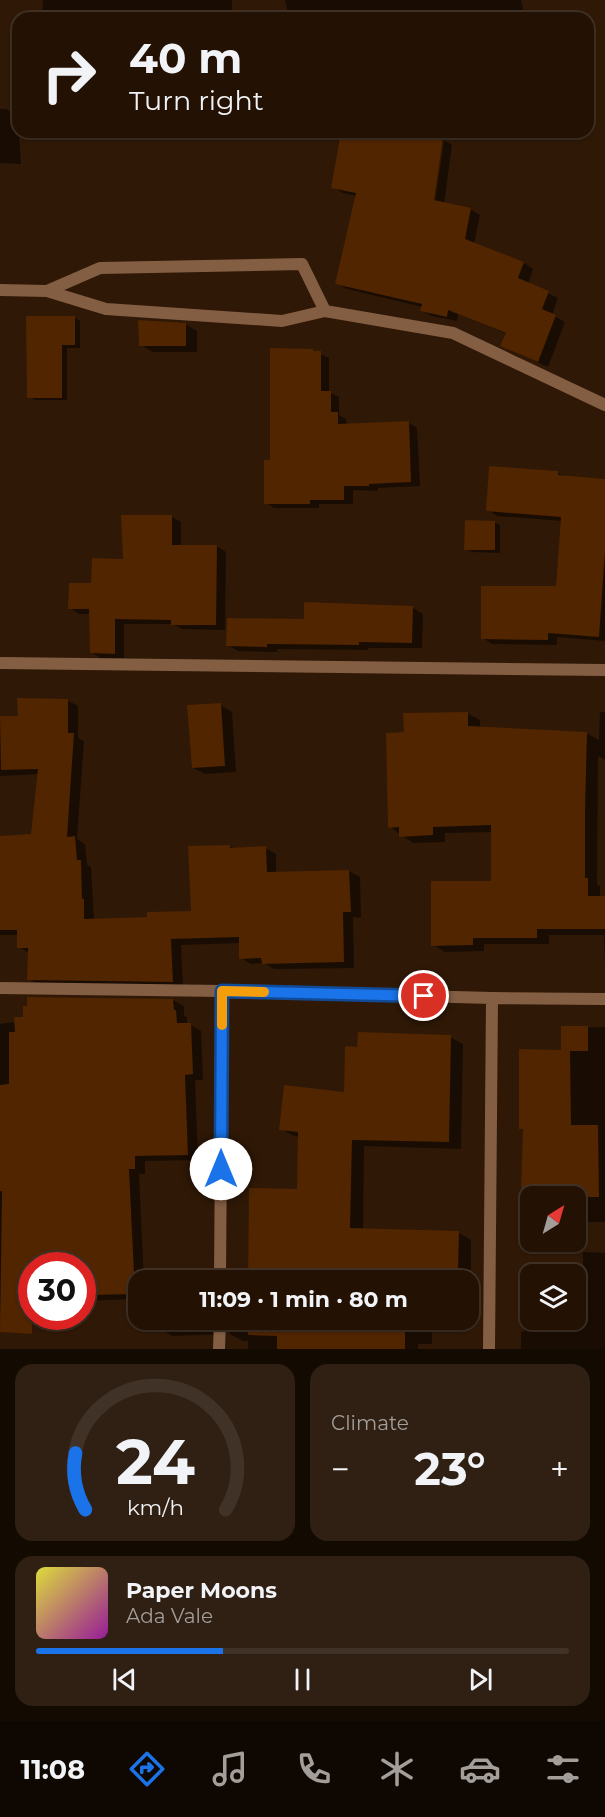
<!DOCTYPE html>
<meta charset="utf-8">
<style>
body{margin:0;font-family:Montserrat,sans-serif;background:#2f2013;color:#f1f3f6;height:100vh;display:flex;flex-direction:column;font-size:22px;white-space:nowrap}
*{box-sizing:border-box;margin:0}
p{font-size:20px;color:#a39e9a}
.icon{flex:none;width:33px;height:33px;fill:none;stroke:currentColor;stroke-width:2;stroke-linecap:round;stroke-linejoin:round}
.map{position:relative;height:1349px;overflow:hidden}
.sheet{display:flex;flex-direction:column;gap:15px;padding:15px;background:#130a02;flex:1}
.sheet>*{flex:none}
.banner{position:absolute;left:12px;top:12px;width:582px;height:126px;border-radius:18px;box-shadow:0 2px 4px #0004,0 0 0 2px #403226;background:#231204;color:#f1f3f6;overflow:hidden}
.needle{width:39px;rotate:37deg}
.tools{position:absolute;left:520px;top:1186px;display:grid;gap:12px}
.tools a{display:grid;place-items:center;width:66px;height:66px;border-radius:12px;background:#231204;box-shadow:0 2px 4px #0004,0 0 0 2px #403226;font-size:30px}
.speed{position:absolute;left:18px;top:1252px;display:flex;gap:12px;font-size:30px;font-weight:700;text-align:center}
.speed>*{display:grid;place-content:center;width:78px;height:78px;border-radius:50%;background:#231204;box-shadow:0 2px 4px #0004,0 0 0 2px #403226;line-height:1}
.speed .limit{border:9px solid #d22;background:#fff;color:#111}
.pin{position:absolute;display:grid;place-items:center;width:51px;height:51px;color:#fff;margin:-26px;border:3px solid #fff;border-radius:50%;box-shadow:0 2px 6px #0007}
.me{position:absolute;width:66px;margin:-33px;rotate:0deg;stroke-linejoin:round;filter:drop-shadow(0 0 4px #0008)}
.turn{display:flex;align-items:center;gap:21px;height:126px;padding:0 18px;font-size:27px}
.turn .icon{width:78px;height:78px;stroke-width:2.5}
.turn b{display:block;font-size:42px;line-height:51px}
.big{font-size:45px;font-weight:700;line-height:1.1}
.sheet .widget{flex:1;display:flex;flex-direction:column;justify-content:center;gap:9px;min-width:0;padding:0 21px;border-radius:18px;background:#2f2013}
.sheet .dial{align-items:center;gap:0}
.dial svg{height:156px;overflow:visible;fill:none;stroke:#403226;stroke-width:7;stroke-linecap:round;text-anchor:middle}
.dial text{fill:#f1f3f6;stroke:none}
.song{display:flex;align-items:center;gap:18px}
.cover{width:72px;height:72px;border-radius:9px;background:linear-gradient(135deg,hsl(60 70% 55%),hsl(300 70% 35%))}
.played{height:6px;border-radius:3px;background:linear-gradient(90deg,#1a73e8 35%,#403226 35%)}
.keys{display:flex;justify-content:space-around;direction:ltr}
.heat{display:flex;justify-content:space-between;align-items:center;font-size:33px;direction:ltr}
.sheet .tiles{flex:1;display:grid;gap:15px;grid-template-columns:1fr 1fr}
.widget:last-child{grid-column:span 2}
.trip{position:absolute;left:128px;top:1270px;width:351px;height:60px;border-radius:18px;background:#231204;box-shadow:0 2px 4px #0004,0 0 0 2px #403226;font-weight:700;line-height:60px;text-align:center}
.tab-bar{display:flex;height:96px;justify-content:space-around;align-items:center;background:#0e0702;color:#a39e9a}
.tab-bar .icon{width:42px;height:42px}
.tab-bar .on{color:#1a73e8}
.tab-bar b{font-size:27px;color:#f1f3f6}
.map>svg:first-child{display:block}
.shadow{fill:#0007;fill-rule:evenodd}
.building{fill:#502500}
.lines{fill:none;stroke-linecap:round;stroke-linejoin:round}
.minor{stroke:#845e43;stroke-width:12}
.route-casing{stroke:#114b97;stroke-width:15}
.route{stroke:#1a73e8;stroke-width:10}
.slow{stroke:#f59e0b;stroke-width:10}
</style>
<div class="map">
<svg width="605" height="1349" viewBox="0 0 605 1349">
<rect width="100%" height="100%" fill="#2f1806"/>
<path class="shadow" d="M43,0H232V18H42Z
M285,0H521L524,14L504,18H289Z
M0,109H6L18,117L21,164L0,163Z
M324,132H392L442,139L452,145L444,204L470,209L480,215L474,244L524,263L533,269L528,284L558,298L552,315L565,322L548,367L502,346L507,334L458,314L457,321L432,316L422,311L423,307L347,289L337,283L357,196L343,193L333,187L343,133L331,136ZM441,141H444L434,208L431,207Z
M75,318L80,321V348H67V400H35L29,397Z
M185,324L197,331V352H153L141,345Z
M312,350L329,358V392L339,397V415L346,419L347,425L408,422L417,428L420,486L378,488V491L353,490V504H319V508H274L266,503L271,462Z
M490,467L558,473L566,477L605,480V641L557,637V645L492,644L483,638L558,587L562,521L497,516L488,510Z
M123,516L172,517L181,522V546H217L226,552L225,630L182,629L173,624H124V658H101L92,653L91,614H79L70,608L93,584L124,561Z
M494,522L500,525V553L472,552L466,549Z
M413,608L423,614L422,648H368V650L277,649V652L238,651L228,645L305,620Z
M67,700L78,706V738L84,741L77,839L85,844L87,865L91,867L94,920L149,918L193,912L229,846L234,849L265,848L276,854V873L349,871L360,877L361,918L353,917L354,968L274,969L264,963L251,964L241,958L240,943L181,945L183,987L39,985L29,979V953L19,947V935H0V838L33,836L39,774L0,776V718L20,717Z
M220,705L232,712L236,772L205,774L193,768Z
M600,712H605V760L598,756L597,885L600,886V898H605V968L604,935H549V944H484V951L445,952L433,945L493,882L492,832L445,833V842L413,843L390,827L406,734L467,713L480,720V728L586,733L599,740Z
M173,1000L184,1006V1016L187,1017V1025H190L201,1031L203,1080H195L198,1160L145,1161V1174H139L144,1281H138V1299L82,1301V1266H32V1313L0,1311V1024Z
M605,1027V1222H576V1197L532,1195L523,1190L524,1130L521,1128L562,1052V1028Z
M450,1037L463,1044L461,1149L364,1146L363,1230L459,1233L471,1240V1277L432,1276V1281H250L298,1190L299,1137L294,1136L281,1129L345,1093L359,1048Z
M583,1252L605,1253V1349H521V1332H524L523,1277H531V1320H576V1277H583Z
M159,1320H432V1344H418V1349H248V1341H243L230,1334V1320L226,1322L224,1334L172,1336L159,1328Z"/>
<path class="building" d="M341,132H403L443,137L434,200L471,208L465,239L524,262L518,278L549,291L542,309L556,315L538,362L500,346L506,333L448,310L447,317L420,311L422,304L335,284L356,193L331,188Z
M26,316H75V345H62V398H27Z
M138,320L186,323V346H139Z
M270,348L313,349V351H321V391H331V412H338V424L409,421L411,482L369,484V486H344V500H310V504H264V460H270Z
M489,466L558,471V475L605,479V551L599,637L548,633V640L481,639V586H556L561,517L486,511Z
M121,515H172V545H217L216,625H171V620L115,619V654L90,653L89,609H68L69,583H91L92,558L123,559Z
M465,520L495,521V550H464Z
M304,602L413,606L412,643L359,642V645L267,644V647L226,646L227,618L304,619Z
M17,698L68,699V733H74L67,837L75,836L77,860H81L82,899H84V919L147,917V912L191,911L188,846L230,845V848L266,846L267,872L349,870L351,912H343L344,962L262,964L261,958L239,959V937L171,939L173,982L27,980L28,948H17V930H0V836L31,834L38,769L1,770L0,716H18Z
M221,703L225,766L192,768L187,705Z
M468,712V726L587,732L585,811V878H588V896H605V929H537V938H473V945L431,946V881H491V825L433,827V835L399,837V827L388,828L386,733L404,732L403,713Z
M27,997L173,999L174,1010H176L177,1023H191L193,1074L185,1075L188,1155L135,1156V1169H129L135,1294L91,1295L90,1266H32V1334L0,1332L2,1191H0V1085L9,1084V1032H15L14,1017H23V1006H27Z
M561,1026H588V1051H570L571,1125H598L599,1197H555L554,1192L521,1191L523,1129H519V1049L561,1050Z
M358,1032L451,1035L449,1142L352,1140L350,1228L459,1231L458,1270L354,1268L353,1281H248L249,1188L297,1189L298,1132L279,1130L284,1085L344,1092L345,1046L357,1047Z
M248,1320H405V1349H277V1336L248,1335Z"/>
<g class="lines">
<path class="minor" d="M0,290L47,291L106,309L282,321L325,311L453,333L605,405
M47,291L100,268L302,264L325,311
M0,663L605,670
M0,988L222,991L492,998L605,999
M220,1281L222,991
M219,1349L220,1320
M489,1349L492,998"/>
</g>
<g class="lines">
<defs>
<path id="route" d="M221,1169L222,991L424,996"/>
</defs>
<use href="#route" class="route-casing"/>
<use href="#route" class="route"/>
<path class="slow" d="M222,1025V991L264,992"/>
</g>
</svg>
<div class="tools">
<a><svg class="needle" viewBox="-14 -14 28 28"><path d="M0-13l5 13h-10z" fill="#e53935"/><path d="M0 13l5-13h-10z" fill="#a39e9a"/></svg></a>
<a><svg class="icon" aria-label="layers" viewBox="0 0 24 24"><path d="M12 4l9 5-9 5-9-5zM3 14l9 5 9-5"/></svg></a>
</div>
<div class="speed"><div class="limit">30</div></div>
<div class="pin" style="left:424px;top:996px;background:#d93025"><svg class="icon" aria-label="arrive" viewBox="0 0 24 24"><path d="M6 21V4h12l-3 4 3 4H6"/></svg></div>
<svg class="me" style="left:221px;top:1169px" viewBox="-20 -20 40 40"><circle r="19" fill="#fff"/><path d="M0-13L10 11 0 6-10 11z" fill="#1a73e8"/></svg>
<div class="trip">11:09 · 1 min · 80 m</div>
<div class="banner">
<div class="turn"><svg class="icon" aria-label="right" viewBox="0 0 24 24"><path d="M7 20v-9h11M14 6l5 5-5 5"/></svg><div><b>40 m</b>Turn right</div></div>
</div>
</div>
<section class="sheet">
<div class="tiles">
<div class="widget dial"><svg viewBox="0 0 100 80">
<path d="M14 69A42 42 0 1 1 86 69"/>
<path d="M14 69A42 42 0 0 1 9 40" stroke="#1a73e8"/>
<text x="50" y="56" font-size="32" font-weight="700">24</text>
<text x="50" y="72" font-size="11">km/h</text>
</svg></div>
<div class="widget"><p>Climate</p>
<div class="heat"><a>−</a><b class="big">23°</b><a>+</a></div>
</div>
<div class="widget">
<div class="song"><i class="cover"></i><div><b>Paper Moons</b><p>Ada Vale</p></div></div>
<div class="played"></div>
<div class="keys"><svg class="icon" aria-label="previous" viewBox="0 0 24 24"><path d="M18 5L8 12l10 7zM5 5v14"/></svg><svg class="icon" aria-label="pause" viewBox="0 0 24 24"><path d="M8 5v14M16 5v14"/></svg><svg class="icon" aria-label="next" viewBox="0 0 24 24"><path d="M6 5l10 7-10 7zM19 5v14"/></svg></div>
</div>
</div>
</section>
<nav class="tab-bar">
<b>11:08</b>
<svg class="icon on" aria-label="directions" viewBox="0 0 24 24"><path d="M12 3l9 9-9 9-9-9zM9 14v-3h6M13 9l2 2-2 2"/></svg>
<svg class="icon" aria-label="music" viewBox="0 0 24 24"><path d="M9 18V5l10-2v13"/><circle cx="6" cy="18" r="3"/><circle cx="16" cy="16" r="3"/></svg>
<svg class="icon" aria-label="phone" viewBox="0 0 24 24"><path d="M5 4h4l2 5-3 2q2 4 5 5l2-3 5 2v4C11 20 4 13 5 4z"/></svg>
<svg class="icon" aria-label="climate" viewBox="0 0 24 24"><path d="M12 3v18M4 7l16 10M4 17L20 7"/></svg>
<svg class="icon" aria-label="car" viewBox="0 0 24 24"><path d="M5 17H2v-5l4-1 3-4h7l3 4 3 1v5h-3M9 17h6M6 11h13"/><circle cx="7" cy="17" r="2"/><circle cx="17" cy="17" r="2"/></svg>
<svg class="icon" aria-label="filters" viewBox="0 0 24 24"><path d="M4 7h16M4 17h16"/><circle cx="9" cy="7" r="2"/><circle cx="15" cy="17" r="2"/></svg>
</nav>
